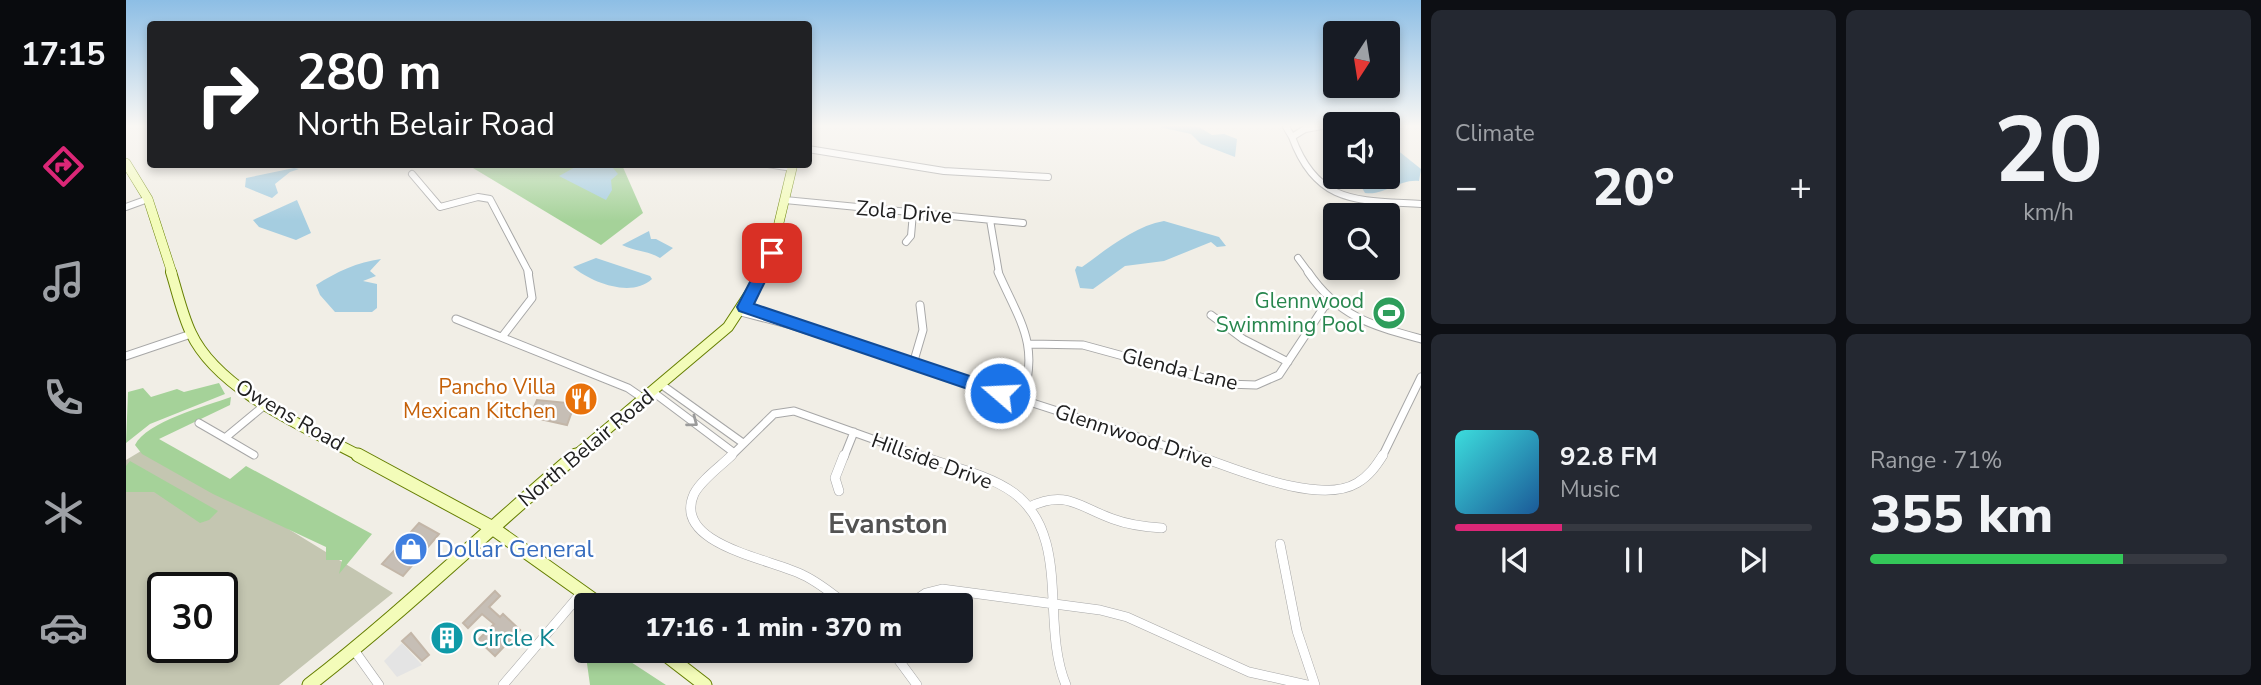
<!DOCTYPE html>
<meta charset="utf-8">
<style>
body{margin:0;font-family:"Nunito Sans",sans-serif;background:#242831;color:#f1f3f6;height:100vh;display:flex;flex-direction:column;font-size:26px;white-space:nowrap}
*{box-sizing:border-box;margin:0}
p{font-size:23px;color:#9ea1a6}
.icon{flex:none;width:38px;height:38px;fill:none;stroke:currentColor;stroke-width:2;stroke-linecap:round;stroke-linejoin:round}
.map{position:relative;flex:1;overflow:hidden}
.details{display:flex;flex-direction:column;gap:10px;padding:10px;background:#0d0f14;width:840px}
.details>*{flex:none}
.top-card{position:absolute;left:21px;top:21px;width:665px;height:147px;border-radius:7px;box-shadow:0 4px 10px #0003;background:#202124;color:#fff;overflow:hidden}
.needle{width:46px;rotate:192deg}
.fabs{position:absolute;left:1197px;top:21px;display:grid;gap:14px}
.fabs a{display:grid;place-items:center;width:77px;height:77px;border-radius:7px;background:#171b24;box-shadow:0 4px 10px #0003;font-size:35px}
.speed{position:absolute;left:21px;top:572px;display:flex;gap:14px;font-size:35px;font-weight:700;text-align:center}
.speed>*{display:grid;place-content:center;width:91px;height:91px;border-radius:50%;background:#171b24;box-shadow:0 4px 10px #0003;line-height:1}
.speed .limit{border:4px solid #111;border-radius:10px;background:#fff;color:#111}
.pin{position:absolute;display:grid;place-items:center;width:60px;height:60px;color:#fff;margin:-30px;border-radius:14px;box-shadow:0 4px 10px #0006}
.me{position:absolute;width:77px;margin:-38px;rotate:289deg;stroke-linejoin:round;filter:drop-shadow(0 0 5px #0008)}
.turn{display:flex;align-items:center;gap:24px;height:147px;padding:0 35px;font-size:32px}
.turn .icon{width:91px;height:91px;stroke-width:2.5}
.turn b{display:block;font-size:49px;line-height:60px}
.big{font-size:52px;font-weight:800;line-height:1.1}
.details .widget{flex:1;display:flex;flex-direction:column;justify-content:center;gap:10px;min-width:0;padding:0 24px;border-radius:10px;background:#242831}
.details .dial{align-items:center;gap:0}
.dial b{font-size:91px;line-height:1}
.song{display:flex;align-items:center;gap:21px}
.cover{width:84px;height:84px;border-radius:10px;background:linear-gradient(135deg,hsl(180 70% 55%),hsl(210 70% 35%))}
.played{height:7px;border-radius:4px;background:linear-gradient(90deg,#db2777 30%,#363941 30%)}
.keys{display:flex;justify-content:space-around;direction:ltr}
.heat{display:flex;justify-content:space-between;align-items:center;font-size:38px;direction:ltr}
.charge{height:10px;border-radius:5px;background:linear-gradient(90deg,#34c759 71%,#363941 0)}
.details .tiles{flex:1;display:grid;gap:10px;grid-template-columns:repeat(2,1fr)}
.trip{position:absolute;left:448px;top:593px;width:399px;height:70px;border-radius:7px;background:#171b24;box-shadow:0 4px 10px #0003;font-weight:800;line-height:70px;text-align:center}
main{display:flex;flex:1;min-height:0}
.dock{display:flex;flex-direction:column;width:126px;justify-content:space-around;align-items:center;background:#090b0e;color:#9ea1a6}
.dock .icon{width:49px;height:49px}
.dock .current{color:#db2777}
.dock b{font-size:32px;color:#f1f3f6}
.map>svg:first-child{display:block}
.construction{fill:#c4c6b1;fill-rule:evenodd}
.forest{fill:#a5d299}
.parking{fill:#e4e4e4}
.water{fill:#a5cde0}
.building{fill:#c6beb5;stroke:#c3b6a8;stroke-width:2}
.lines{fill:none;stroke-linecap:round;stroke-linejoin:round}
.street-far2-casing{stroke:#a7a7a7;stroke-width:8}
.street-far1-casing{stroke:#a7a7a7;stroke-width:9}
.street-casing{stroke:#a7a7a7;stroke-width:10}
.secondary-far2-casing{stroke:#657e00;stroke-width:10}
.secondary-far1-casing{stroke:#657e00;stroke-width:12}
.secondary-casing{stroke:#657e00;stroke-width:15}
.street-far2{stroke:#fff;stroke-width:6}
.street-far1{stroke:#fff;stroke-width:7}
.street{stroke:#fff;stroke-width:9}
.secondary-far2{stroke:#f3fcb9;stroke-width:9}
.secondary-far1{stroke:#f3fcb9;stroke-width:10}
.secondary{stroke:#f3fcb9;stroke-width:13}
.oneway{stroke:#9b9b9b}
.route{fill:#1a73e8;stroke:#114b97;stroke-width:2}
.labels{text-anchor:middle;stroke-width:5;stroke-linejoin:round;paint-order:stroke}
.street-label{font-size:21px;fill:#202020;stroke:#fff}
.leisure-label{font-size:21px;fill:#27864d;stroke:#fff;text-anchor:end}
.food-label{font-size:21px;fill:#c56008;stroke:#fff;text-anchor:end}
.near-shop-label{font-size:24px;fill:#366cbe;stroke:#fff;text-anchor:start}
.near-culture-label{font-size:24px;fill:#0d838f;stroke:#fff;text-anchor:start}
.near-neighbourhood-label{font-size:28px;font-weight:bold;fill:#535353;stroke:#fff}
</style>
<main>
<nav class="dock">
<b>17:15</b>
<svg class="icon current" aria-label="directions" viewBox="0 0 24 24"><path d="M12 3l9 9-9 9-9-9zM9 14v-3h6M13 9l2 2-2 2"/></svg>
<svg class="icon" aria-label="music" viewBox="0 0 24 24"><path d="M9 18V5l10-2v13"/><circle cx="6" cy="18" r="3"/><circle cx="16" cy="16" r="3"/></svg>
<svg class="icon" aria-label="phone" viewBox="0 0 24 24"><path d="M5 4h4l2 5-3 2q2 4 5 5l2-3 5 2v4C11 20 4 13 5 4z"/></svg>
<svg class="icon" aria-label="climate" viewBox="0 0 24 24"><path d="M12 3v18M4 7l16 10M4 17L20 7"/></svg>
<svg class="icon" aria-label="car" viewBox="0 0 24 24"><path d="M5 17H2v-5l4-1 3-4h7l3 4 3 1v5h-3M9 17h6M6 11h13"/><circle cx="7" cy="17" r="2"/><circle cx="17" cy="17" r="2"/></svg>
</nav>
<div class="map">
<svg width="1295" height="685" viewBox="0 0 1295 685">
<rect width="100%" height="100%" fill="#f1eee6"/>
<path class="construction" d="M25,445L267,593L153,685H0V460ZM37,588H96V648H37Z"/>
<path class="forest" d="M342,165H496L517,213L475,245Z
M93,383L99,394L24,424L0,443L2,392L17,388L25,397L51,389L58,392Z
M105,397L104,405L33,439L104,479L120,466L246,534L213,574L216,560H200V547L87,494L16,454L9,445C20,422 80,406 105,397Z
M4,461L92,511L83,520L74,523L28,492H0V466Z
M460,641V651H488L540,685H464L458,642Z"/>
<path class="parking" d="M276,643L296,665L271,677L258,661Z"/>
<path class="water" d="M1050,125L1073,127L1086,135L1098,134L1111,139L1109,157L1075,144L1065,134L1033,127Z
M1265,145L1295,169L1293,181C1272,179 1259,196 1239,193L1233,183L1221,188L1199,172H1205L1209,165V177H1262V146Z
M493,164L487,168L492,174L485,180L486,190L480,200L433,176L453,165Z
M168,168L173,169L164,172L149,184L152,193L146,198L119,187L120,178Z
M171,200L185,233L170,240L133,227L127,220Z
M1038,221L1093,237L1100,246L1091,247L1085,242L1038,261L999,266L967,289L954,288L949,270L951,266L956,267C980,250 1008,226 1038,221Z
M523,231L525,239H530L547,248L534,258C521,250 510,252 496,245Z
M470,258L524,276L526,279C506,298 466,283 447,267Z
M255,259L244,271L250,276L237,281L251,284V308L246,312H209L194,295L190,285C210,272 232,262 255,259Z"/>
<path class="building" d="M451,391L466,397L458,407L449,403L441,425L414,419L416,413L410,412L412,407H408L411,400L441,403Z
M293,523L313,534L277,576L256,564Z
M369,591L374,596L363,607L374,617L377,614L394,630L369,656L352,640L368,624L356,614L342,628L337,623Z
M285,633L303,655L296,661L276,641Z"/>
<g class="lines">
<defs>
<path id="street-far2" d="M1159,125L1166,137
M1202,125L1179,129L1166,137C1191,205 1231,200 1295,204
M682,149L818,171L922,177
M642,164L666,168
M286,174L314,207L352,197L364,199L403,273
M659,200L897,223
M0,207L22,199
M864,220L873,273
M780,242L785,236L787,213
M1172,258L1183,273"/>
<path id="street-far1" d="M872,272C894,322 914,344 896,400
M1182,272C1213,317 1245,325 1295,339
M618,307L664,324
M615,312L665,325L1074,457
M1085,315L1117,339L1162,362
M330,319L502,388L518,399
M376,337L406,298L402,272
M904,344L957,345L1100,384L1130,385L1153,375L1198,307L1206,302
M0,356L65,334
M787,364L797,330L794,305
M536,385L617,443
M527,392L607,452
M73,423L99,438L140,404
M99,438L128,455
M604,457L648,414L668,411L797,457
M718,457L728,432
M1256,457L1295,377"/>
<path id="street" d="M606,455C595,466 575,480 568,494C545,545 647,559 677,575C694,583 708,595 722,606
M792,455C822,466 862,474 888,493C946,537 914,623 940,685
M1069,455C1108,468 1193,506 1231,483C1243,476 1250,466 1257,455
M713,491L709,478L718,455
M903,507C940,489 953,507 987,519C1003,525 1019,527 1036,528
M1154,544L1171,631L1189,685
M781,606L800,593L816,589L974,610L1001,617L1123,672L1181,685
M228,650L253,685
M766,651L791,685
M377,685L457,591"/>
<path id="secondary-far2" d="M0,163L22,199L46,273
M637,273L646,252L667,164"/>
<path id="secondary-far1" d="M45,272C51,291 56,314 65,333C92,391 181,428 236,457
M448,457L602,327L638,272"/>
<path id="secondary" d="M232,455L365,527L476,606
M535,651L579,685
M183,685C276,613 360,531 450,455"/>
</defs>
<use href="#street-far2" class="street-far2-casing"/>
<use href="#street-far1" class="street-far1-casing"/>
<use href="#street" class="street-casing"/>
<use href="#secondary-far2" class="secondary-far2-casing"/>
<use href="#secondary-far1" class="secondary-far1-casing"/>
<use href="#secondary" class="secondary-casing"/>
<use href="#street-far2" class="street-far2"/>
<use href="#street-far1" class="street-far1"/>
<use href="#street" class="street"/>
<use href="#secondary-far2" class="secondary-far2"/>
<use href="#secondary-far1" class="secondary-far1"/>
<use href="#secondary" class="secondary"/>
</g>
<defs><path id="oneway-chevron" d="M-2-3.5L2.5 0L-2 3.5" fill="none" stroke-width="1.6" stroke-linecap="round" stroke-linejoin="round" transform="scale(1.75)"/></defs>
<use class="oneway" href="#oneway-chevron" transform="translate(567 422) rotate(37)"/>
<linearGradient id="sky" x2="0" y2="1"><stop stop-color="#8dbee5"/><stop offset="0.57" stop-color="#f9f7f4"/><stop offset="1" stop-color="#f9f7f4" stop-opacity="0"/></linearGradient>
<rect width="1295" height="221" fill="url(#sky)"/>
<path class="route" d="M646,248L653,253L628,304L880,388L883,393L880,398L874,400L613,311L611,307L639,253Z"/>
<defs>
<symbol id="stadium-disc" viewBox="-11 -11 22 22"><circle r="9.5" fill="#2e9e5b" stroke="#fff"/><path d="M0-5a6.5 5 0 1 0 0 10a6.5 5 0 1 0 0-10ZM-3.5-1.8h7v3.6h-7Z" fill="#fff"/></symbol>
<symbol id="restaurant-disc" viewBox="-11 -11 22 22"><circle r="9.5" fill="#e8710a" stroke="#fff"/><path d="M-5-6h1v4h1v-4h1v4h1v-4h1v5L-1.5 .5V6h-2V.5L-5-1ZM5-6V6H3V1.5H1.5Q1.5-4 5-6Z" fill="#fff"/></symbol>
<symbol id="shop-disc" viewBox="-11 -11 22 22"><circle r="9.5" fill="#3f7fe0" stroke="#fff"/><path d="M-5-2.5h2.3a2.7 3.5 0 0 1 5.4 0H5L5.5 6h-11ZM-1.5-2.5h3a1.5 2.3 0 0 0-3 0Z" fill="#fff"/></symbol>
<symbol id="building-disc" viewBox="-11 -11 22 22"><circle r="9.5" fill="#0f9aa8" stroke="#fff"/><path d="M-4-6H4V6H1V3H-1V6H-4ZM-2.5-4.3h1.7v1.8h-1.7ZM.8-4.3h1.7v1.8H.8ZM-2.5-1h1.7V.8h-1.7ZM.8-1h1.7V.8H.8Z" fill="#fff"/></symbol>
</defs>
<g fill-rule="evenodd">
<use href="#stadium-disc" x="1244" y="294" width="38" height="38"/>
<use href="#restaurant-disc" x="436" y="380" width="38" height="38"/>
<use href="#shop-disc" x="266" y="530" width="38" height="38"/>
<use href="#building-disc" x="302" y="619" width="38" height="38"/>
</g>
<g class="labels">
<g class="street-label">
<text transform="translate(778 212) rotate(5)" y="7">Zola Drive</text>
<text transform="translate(1054 369) rotate(14)" y="7">Glenda Lane</text>
<text transform="translate(164 415) rotate(30)" y="7">Owens Road</text>
<text transform="translate(1008 436) rotate(18)" y="7">Glennwood Drive</text>
<text transform="translate(460 448) rotate(-40)" y="7">North Belair Road</text>
<text transform="translate(806 461) rotate(20)" y="7">Hillside Drive</text>
</g>
<g class="leisure-label">
<text x="1238" y="308">Glennwood<tspan x="1238" dy="24">Swimming Pool</tspan></text>
</g>
<g class="food-label">
<text x="430" y="394">Pancho Villa<tspan x="430" dy="24">Mexican Kitchen</tspan></text>
</g>
<g class="near-shop-label">
<text x="310" y="557">Dollar General</text>
</g>
<g class="near-culture-label">
<text x="346" y="646">Circle K</text>
</g>
<g class="near-neighbourhood-label">
<text x="762" y="533">Evanston</text>
</g>
</g>
</svg>
<div class="fabs">
<a><svg class="needle" viewBox="-14 -14 28 28"><path d="M0-13l5 13h-10z" fill="#e53935"/><path d="M0 13l5-13h-10z" fill="#9ea1a6"/></svg></a>
<a><svg class="icon" aria-label="sound" viewBox="0 0 24 24"><path d="M4 9h4l5-4v14l-5-4H4zM17 9q2 3 0 6"/></svg></a>
<a><svg class="icon" aria-label="search" viewBox="0 0 24 24"><circle cx="10" cy="10" r="6"/><path d="M15 15l6 6"/></svg></a>
</div>
<div class="speed"><div class="limit">30</div></div>
<div class="pin" style="left:646px;top:253px;background:#d93025"><svg class="icon" aria-label="arrive" viewBox="0 0 24 24"><path d="M6 21V4h12l-3 4 3 4H6"/></svg></div>
<svg class="me" style="left:874px;top:393px" viewBox="-20 -20 40 40"><circle r="17" fill="#1a73e8" stroke="#fff" stroke-width="3"/><path d="M0-11L8 9 0 5-8 9z" fill="#fff"/></svg>
<div class="trip">17:16 · 1 min · 370 m</div>
<div class="top-card">
<div class="turn"><svg class="icon" aria-label="right" viewBox="0 0 24 24"><path d="M7 20v-9h11M14 6l5 5-5 5"/></svg><div><b>280 m</b>North Belair Road</div></div>
</div>
</div>
<section class="details">
<div class="tiles">
<div class="widget"><p>Climate</p>
<div class="heat"><a>−</a><b class="big">20°</b><a>+</a></div>
</div>
<div class="widget dial"><b>20</b><p>km/h</p></div>
<div class="widget">
<div class="song"><i class="cover"></i><div><b>92.8 FM</b><p>Music</p></div></div>
<div class="played"></div>
<div class="keys"><svg class="icon" aria-label="previous" viewBox="0 0 24 24"><path d="M18 5L8 12l10 7zM5 5v14"/></svg><svg class="icon" aria-label="pause" viewBox="0 0 24 24"><path d="M8 5v14M16 5v14"/></svg><svg class="icon" aria-label="next" viewBox="0 0 24 24"><path d="M6 5l10 7-10 7zM19 5v14"/></svg></div>
</div>
<div class="widget"><p>Range · 71%</p><b class="big">355 km</b><div class="charge"></div></div>
</div>
</section>
</main>
